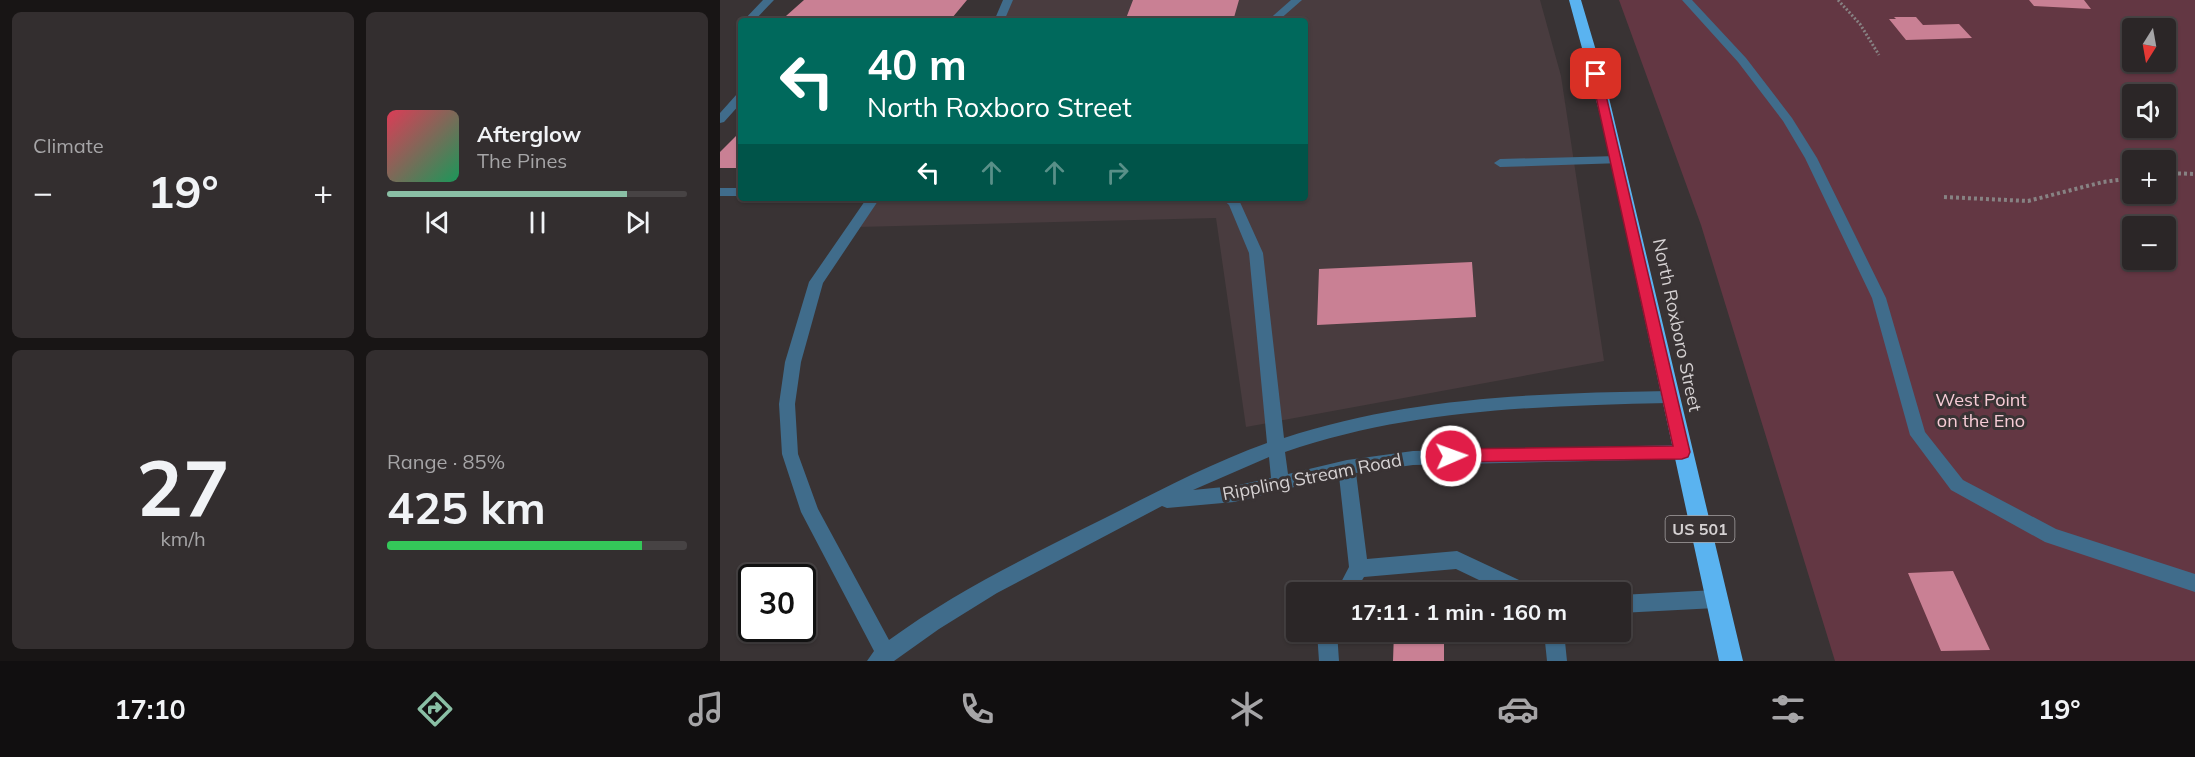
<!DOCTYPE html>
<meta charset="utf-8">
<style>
body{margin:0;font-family:Mulish,sans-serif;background:#332e2f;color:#f1f3f6;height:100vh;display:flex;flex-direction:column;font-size:22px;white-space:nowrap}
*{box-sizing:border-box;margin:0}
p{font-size:20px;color:#a6a5a7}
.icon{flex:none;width:33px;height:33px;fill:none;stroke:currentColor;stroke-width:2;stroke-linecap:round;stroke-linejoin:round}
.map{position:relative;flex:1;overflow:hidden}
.panel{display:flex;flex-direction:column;gap:12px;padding:12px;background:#181515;width:720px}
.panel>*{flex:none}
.top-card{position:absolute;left:18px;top:18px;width:570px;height:183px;border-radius:6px;box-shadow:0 2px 4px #0004,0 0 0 2px #474344;background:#00695c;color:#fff;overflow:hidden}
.needle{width:39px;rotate:191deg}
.buttons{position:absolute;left:1402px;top:18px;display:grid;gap:12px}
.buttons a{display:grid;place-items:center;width:54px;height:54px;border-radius:6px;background:#2b2627;box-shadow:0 2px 4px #0004,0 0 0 2px #474344;font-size:30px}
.speed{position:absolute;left:18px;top:564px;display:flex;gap:12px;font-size:30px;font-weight:700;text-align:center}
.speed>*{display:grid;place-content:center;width:78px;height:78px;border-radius:50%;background:#2b2627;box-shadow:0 2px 4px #0004,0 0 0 2px #474344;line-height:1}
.speed .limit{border:3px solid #111;border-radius:9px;background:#fff;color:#111}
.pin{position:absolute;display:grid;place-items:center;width:51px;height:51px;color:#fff;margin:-26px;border-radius:12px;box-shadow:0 3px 9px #0006}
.me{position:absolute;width:66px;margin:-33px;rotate:88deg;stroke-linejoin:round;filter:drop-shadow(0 0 4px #0008)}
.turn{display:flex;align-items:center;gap:21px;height:126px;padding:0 30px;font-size:27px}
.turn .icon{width:78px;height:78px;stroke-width:2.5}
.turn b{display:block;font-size:42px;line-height:51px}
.lanes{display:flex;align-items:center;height:57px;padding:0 30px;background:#0003;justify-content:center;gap:30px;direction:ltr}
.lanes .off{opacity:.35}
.big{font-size:45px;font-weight:700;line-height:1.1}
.panel .tile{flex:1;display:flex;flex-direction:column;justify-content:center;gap:9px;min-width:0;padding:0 21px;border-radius:9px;background:#332e2f}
.panel .dial{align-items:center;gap:0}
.dial b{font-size:78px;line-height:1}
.song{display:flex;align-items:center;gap:18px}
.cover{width:72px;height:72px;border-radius:9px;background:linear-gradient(135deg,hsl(350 70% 55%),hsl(150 70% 35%))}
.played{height:6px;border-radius:3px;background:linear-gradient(90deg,#8abfa5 80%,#474344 80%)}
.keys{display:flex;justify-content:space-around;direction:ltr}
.heat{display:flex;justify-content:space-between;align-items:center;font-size:33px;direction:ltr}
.charge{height:9px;border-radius:4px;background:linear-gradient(90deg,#34c759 85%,#474344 0)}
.panel .tiles{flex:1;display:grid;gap:12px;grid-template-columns:repeat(2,1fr)}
.trip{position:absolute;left:566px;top:582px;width:345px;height:60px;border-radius:6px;background:#2b2627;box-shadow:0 2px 4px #0004,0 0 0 2px #474344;font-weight:700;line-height:60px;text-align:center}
.tab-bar{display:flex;height:96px;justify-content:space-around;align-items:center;background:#110f10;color:#a6a5a7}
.tab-bar .icon{width:42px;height:42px}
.tab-bar .selected{color:#8abfa5}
.tab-bar b{font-size:27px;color:#f1f3f6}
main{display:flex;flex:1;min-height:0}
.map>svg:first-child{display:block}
.built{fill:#493c3f}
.green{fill:#633743;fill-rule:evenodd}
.building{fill:#c98094}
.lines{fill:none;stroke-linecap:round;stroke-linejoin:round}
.path-far1{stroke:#878283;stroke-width:3;stroke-dasharray:2 2;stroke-linecap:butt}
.path{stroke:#878283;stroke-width:4;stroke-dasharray:3 3;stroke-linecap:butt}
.minor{fill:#406c8b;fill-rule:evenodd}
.highway{fill:#5ab3f0;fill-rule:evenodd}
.route{fill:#e11d48;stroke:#92132f;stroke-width:1.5}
.labels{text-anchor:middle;stroke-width:6;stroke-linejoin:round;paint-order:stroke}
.shield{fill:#393334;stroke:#a6a2a3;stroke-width:1.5}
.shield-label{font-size:16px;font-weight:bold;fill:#d5d1d2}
.street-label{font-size:18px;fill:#d5d1d2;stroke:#393334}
.park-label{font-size:18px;fill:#f7ccd6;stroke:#393334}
</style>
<main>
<section class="panel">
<div class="tiles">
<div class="tile"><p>Climate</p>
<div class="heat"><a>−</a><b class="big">19°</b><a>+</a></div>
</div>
<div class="tile">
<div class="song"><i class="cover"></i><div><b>Afterglow</b><p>The Pines</p></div></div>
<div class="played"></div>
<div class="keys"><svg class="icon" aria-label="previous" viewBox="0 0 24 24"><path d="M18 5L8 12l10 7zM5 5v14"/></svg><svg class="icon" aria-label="pause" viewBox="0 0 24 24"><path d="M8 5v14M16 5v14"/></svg><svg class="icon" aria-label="next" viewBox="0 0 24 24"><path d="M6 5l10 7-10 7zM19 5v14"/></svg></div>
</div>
<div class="tile dial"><b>27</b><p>km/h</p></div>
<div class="tile"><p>Range · 85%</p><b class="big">425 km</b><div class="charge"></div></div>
</div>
</section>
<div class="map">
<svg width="1475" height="661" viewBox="0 0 1475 661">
<rect width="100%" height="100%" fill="#393334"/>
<path class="built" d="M288,0H820L841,76L884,361L526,427L496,218L137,227L156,198H585V21H273Z"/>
<path class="green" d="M899,0H1475V661H1115L981,225ZM1413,28H1446V62H1413ZM1413,94H1446V128H1413ZM1413,160H1446V194H1413ZM1413,226H1446V260H1413Z"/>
<path class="building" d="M84,0H247L232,18L66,16Z
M413,0H519L513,21H405Z
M1309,0H1364L1371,9L1314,6Z
M1174,17H1196L1203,25L1239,24L1252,38L1186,40L1169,19H1176Z
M21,131V168H0V152Z
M752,262L756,317L597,325L599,269Z
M1233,571L1270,650L1221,651L1188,573Z
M674,632H724V661H673Z"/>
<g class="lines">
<path class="path-far1" d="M1118,0L1140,24L1159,55"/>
<path class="path" d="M1446,173L1475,174
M1224,197L1308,201L1383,182L1413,178"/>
<path class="minor" d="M43,0H54L34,21H23Z
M283,0H293L284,21H274Z
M571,0H582L558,21H547Z
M962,0H972L1026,58L1072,118L1097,158L1166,298L1205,432L1243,480L1336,529L1475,574V592L1325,542L1231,490L1190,435L1152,298L1085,158L1063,121L1018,62Z
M21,93V103L4,122L0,123V113L17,94Z
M898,156L902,157V163L780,167L774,163L780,159Z
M0,188H21V196H0Z
M147,198H160L103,283L81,362L75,404L78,454L98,509L169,640C236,591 311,555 385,518C439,491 491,463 547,443L529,253L509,205L501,198L519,200L543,253L564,438C689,397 818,393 949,391L955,392L957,397L955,402L949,403C819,406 690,409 565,452L568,474L627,460L693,451L962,445L968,447L970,452L968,457L962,459L693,465L636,473L647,559L737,551L810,585L812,592H784L736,569L644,577L635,592H616L629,567L619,476L514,502L447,508L442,506L277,593L219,629L174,661H147L154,651L81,512L62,454L59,404L65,362L89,282ZM549,457L551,478L514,486L473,490Z
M996,590L1003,592L1006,599L1003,606L996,608L900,613V595Z
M597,632H617L619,661H599Z
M824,632H844L847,661H827Z"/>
<path class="highway" d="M849,0H861L885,81L1023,661H999L882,122Z"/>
</g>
<path class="route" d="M873,71L881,74L970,452L968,457L962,459L731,462L726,461L723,456L726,451L731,449L953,446L871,74Z"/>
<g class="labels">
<rect class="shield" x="945.5" y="516" width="69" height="26" rx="4.5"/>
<g class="shield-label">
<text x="980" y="535">US 501</text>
</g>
<g class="street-label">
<text transform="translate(957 325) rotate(78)" y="6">North Roxboro Street</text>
<text transform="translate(592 477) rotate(-11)" y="6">Rippling Stream Road</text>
</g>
<g class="park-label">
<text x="1261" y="406">West Point<tspan x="1261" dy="21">on the Eno</tspan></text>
</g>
</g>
</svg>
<div class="buttons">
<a><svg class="needle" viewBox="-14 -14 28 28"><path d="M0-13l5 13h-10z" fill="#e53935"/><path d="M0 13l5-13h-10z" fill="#a6a5a7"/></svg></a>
<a><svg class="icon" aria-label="sound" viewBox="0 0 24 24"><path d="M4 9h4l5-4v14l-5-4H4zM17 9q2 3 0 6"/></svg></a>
<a>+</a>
<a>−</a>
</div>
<div class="speed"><div class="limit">30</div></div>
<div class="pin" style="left:876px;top:74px;background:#d93025"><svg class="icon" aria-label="arrive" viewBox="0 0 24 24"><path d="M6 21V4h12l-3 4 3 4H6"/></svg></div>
<svg class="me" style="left:731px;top:456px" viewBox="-20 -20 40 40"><circle r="17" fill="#e11d48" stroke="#fff" stroke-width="3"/><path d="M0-11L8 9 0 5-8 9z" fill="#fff"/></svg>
<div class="trip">17:11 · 1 min · 160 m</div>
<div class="top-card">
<div class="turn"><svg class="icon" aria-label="left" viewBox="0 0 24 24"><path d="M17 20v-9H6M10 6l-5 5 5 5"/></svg><div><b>40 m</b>North Roxboro Street</div></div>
<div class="lanes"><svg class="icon" aria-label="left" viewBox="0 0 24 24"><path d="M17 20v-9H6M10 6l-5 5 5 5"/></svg><svg class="icon off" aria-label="ahead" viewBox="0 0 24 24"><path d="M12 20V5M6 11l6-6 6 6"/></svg><svg class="icon off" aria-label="ahead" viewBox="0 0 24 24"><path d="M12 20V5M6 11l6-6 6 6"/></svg><svg class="icon off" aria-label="right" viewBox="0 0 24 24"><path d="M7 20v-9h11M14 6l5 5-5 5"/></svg></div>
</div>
</div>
</main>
<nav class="tab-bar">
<b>17:10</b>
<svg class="icon selected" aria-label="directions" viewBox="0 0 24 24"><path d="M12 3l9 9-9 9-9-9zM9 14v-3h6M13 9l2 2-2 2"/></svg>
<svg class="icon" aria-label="music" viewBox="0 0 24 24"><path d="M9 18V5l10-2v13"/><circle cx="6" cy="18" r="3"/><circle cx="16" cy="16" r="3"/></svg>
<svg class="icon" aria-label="phone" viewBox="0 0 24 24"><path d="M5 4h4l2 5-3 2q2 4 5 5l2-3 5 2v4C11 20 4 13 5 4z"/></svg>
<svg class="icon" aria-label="climate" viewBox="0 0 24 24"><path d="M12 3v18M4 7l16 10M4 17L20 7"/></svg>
<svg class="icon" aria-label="car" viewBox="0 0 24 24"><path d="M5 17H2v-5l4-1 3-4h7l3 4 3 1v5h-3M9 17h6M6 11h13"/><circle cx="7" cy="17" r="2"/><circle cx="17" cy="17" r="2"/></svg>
<svg class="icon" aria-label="filters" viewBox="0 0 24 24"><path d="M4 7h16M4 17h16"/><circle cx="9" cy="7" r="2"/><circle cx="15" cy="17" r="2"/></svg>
<b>19°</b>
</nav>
